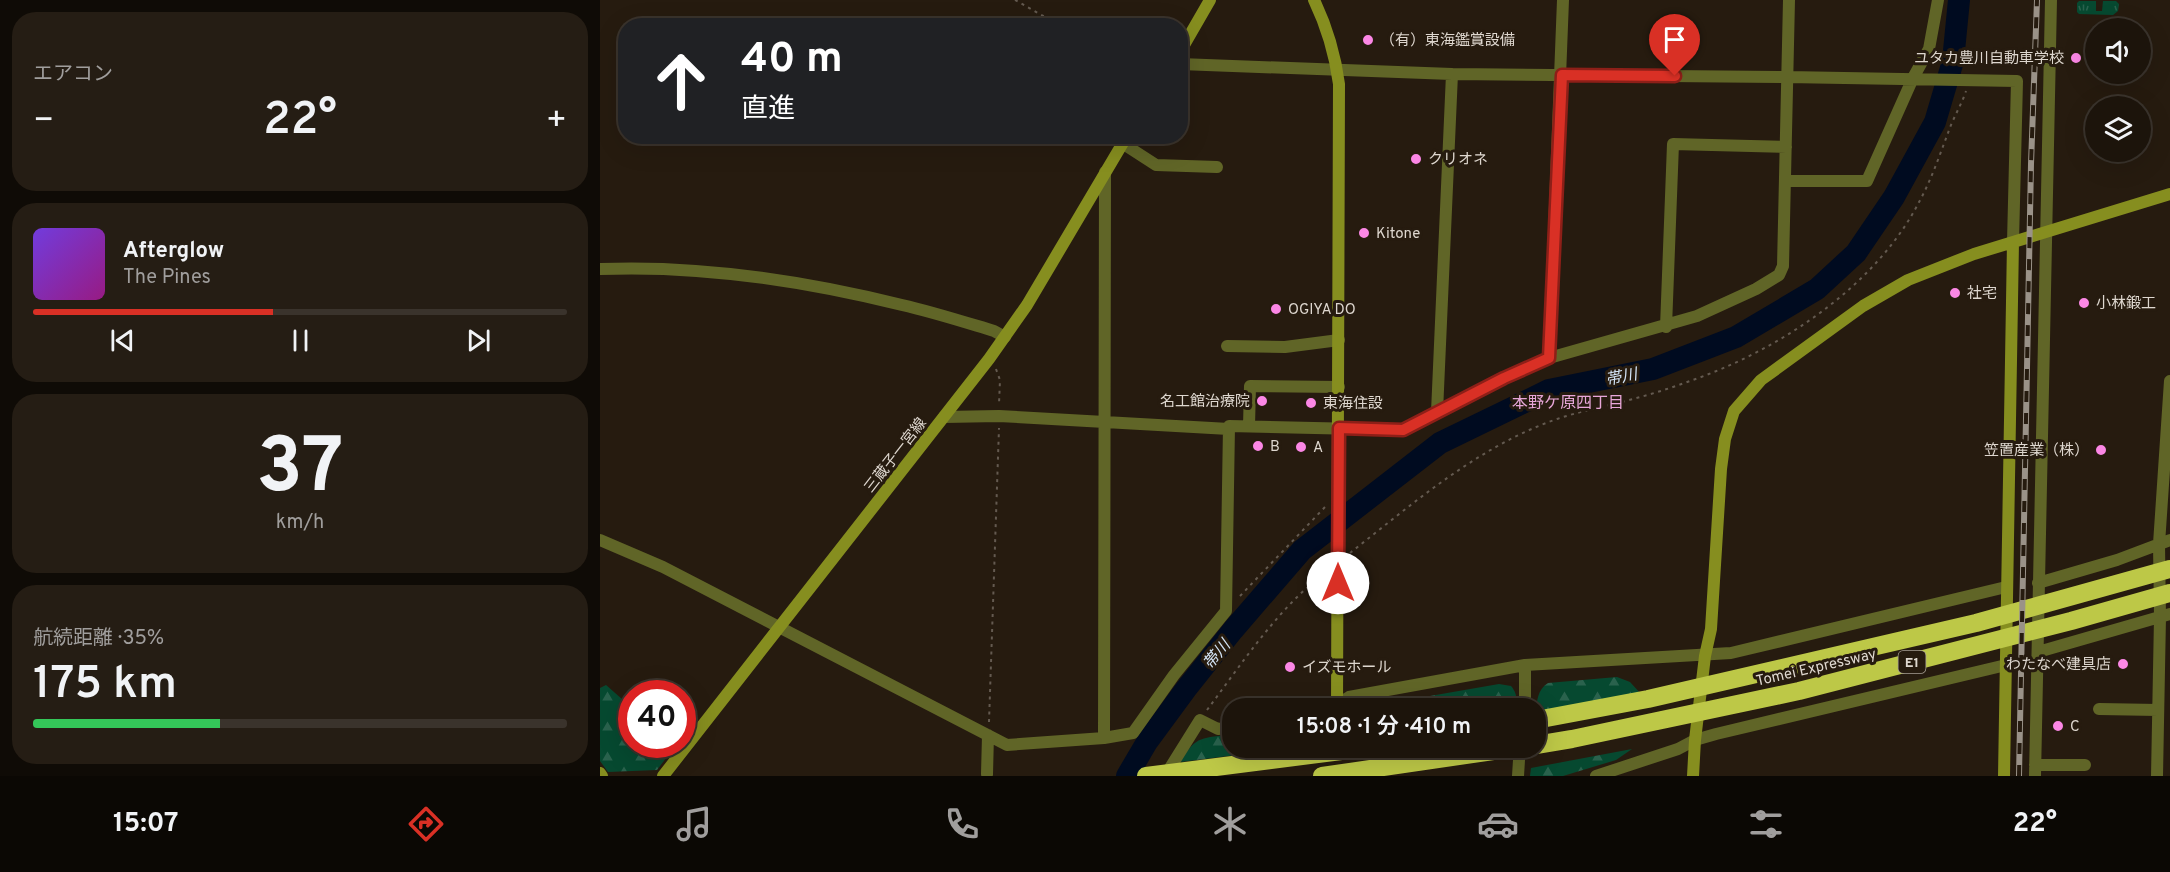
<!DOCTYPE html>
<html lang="ja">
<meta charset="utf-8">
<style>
body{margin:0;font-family:Overpass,"Noto Sans JP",sans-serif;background:#251d14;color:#f1f3f6;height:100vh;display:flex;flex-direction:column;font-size:22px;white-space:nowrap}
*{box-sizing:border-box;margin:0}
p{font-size:20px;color:#a09e9d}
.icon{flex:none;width:33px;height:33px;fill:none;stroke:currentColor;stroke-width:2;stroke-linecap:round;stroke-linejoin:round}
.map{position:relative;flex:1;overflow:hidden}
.drawer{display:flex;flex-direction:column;gap:12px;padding:12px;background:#0f0b06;width:600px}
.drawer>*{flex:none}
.guide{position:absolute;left:18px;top:18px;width:570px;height:126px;border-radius:24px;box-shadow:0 6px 24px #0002,0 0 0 2px #3a332c;background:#202124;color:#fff;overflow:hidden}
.tools{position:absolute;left:1485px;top:18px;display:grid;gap:12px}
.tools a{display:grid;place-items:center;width:66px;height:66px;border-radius:50%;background:#1c140b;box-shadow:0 6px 24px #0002,0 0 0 2px #3a332c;font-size:30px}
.speed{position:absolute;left:18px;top:680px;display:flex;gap:12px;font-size:30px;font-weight:700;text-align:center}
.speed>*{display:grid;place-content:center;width:78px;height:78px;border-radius:50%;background:#1c140b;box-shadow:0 6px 24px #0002,0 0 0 2px #3a332c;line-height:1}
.speed .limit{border:9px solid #d22;background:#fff;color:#111}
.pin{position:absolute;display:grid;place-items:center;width:51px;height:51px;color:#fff;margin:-62px -26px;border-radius:50% 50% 50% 0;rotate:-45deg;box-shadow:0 0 6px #0007}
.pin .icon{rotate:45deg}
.me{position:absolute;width:66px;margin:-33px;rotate:0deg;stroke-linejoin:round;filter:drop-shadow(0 0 4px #0008)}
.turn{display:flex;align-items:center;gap:21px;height:126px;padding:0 24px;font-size:27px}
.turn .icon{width:78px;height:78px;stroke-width:2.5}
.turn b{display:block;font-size:42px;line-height:51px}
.big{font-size:45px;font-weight:600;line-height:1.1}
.drawer .widget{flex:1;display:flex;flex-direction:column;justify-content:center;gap:9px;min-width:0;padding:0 21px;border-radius:24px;background:#251d14}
.drawer .dial{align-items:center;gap:0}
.dial b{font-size:78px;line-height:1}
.song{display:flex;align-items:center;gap:18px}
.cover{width:72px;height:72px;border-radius:9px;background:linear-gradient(135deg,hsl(260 70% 55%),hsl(310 70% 35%))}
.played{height:6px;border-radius:3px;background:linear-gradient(90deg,#d93025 45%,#3a332c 45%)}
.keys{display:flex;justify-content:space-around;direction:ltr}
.heat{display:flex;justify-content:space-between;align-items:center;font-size:33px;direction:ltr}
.charge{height:9px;border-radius:4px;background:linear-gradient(90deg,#34c759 35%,#3a332c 0)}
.trip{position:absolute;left:622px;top:698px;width:324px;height:60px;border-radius:24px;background:#1c140b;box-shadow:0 6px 24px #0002,0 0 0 2px #3a332c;font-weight:600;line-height:60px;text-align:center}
.menu{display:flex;height:96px;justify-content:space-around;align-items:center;background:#0b0804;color:#a09e9d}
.menu .icon{width:42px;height:42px}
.menu .current{color:#d93025}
.menu b{font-size:27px;color:#f1f3f6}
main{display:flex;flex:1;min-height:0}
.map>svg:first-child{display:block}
.grass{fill:url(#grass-tufts)}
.forest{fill:url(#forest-firs)}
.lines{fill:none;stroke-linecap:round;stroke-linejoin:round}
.river{stroke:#000b20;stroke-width:22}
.path{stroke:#645a50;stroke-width:2;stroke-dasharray:3 4.5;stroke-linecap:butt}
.street{stroke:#606527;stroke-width:12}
.secondary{stroke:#868e1f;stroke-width:12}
.highway{stroke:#bdc847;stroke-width:18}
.rail-casing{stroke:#9a9288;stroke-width:6}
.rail{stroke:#261b0f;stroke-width:4;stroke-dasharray:11;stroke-linecap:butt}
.route-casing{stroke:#8d1f18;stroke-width:15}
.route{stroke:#d93025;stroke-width:10}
.poi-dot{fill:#fb87e5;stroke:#261b0f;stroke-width:2}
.labels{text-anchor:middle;stroke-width:6;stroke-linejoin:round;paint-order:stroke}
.shield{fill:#261b0f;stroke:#a79f95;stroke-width:1.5}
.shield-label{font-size:14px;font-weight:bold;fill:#ded7cf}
.poi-label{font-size:15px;fill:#ded7cf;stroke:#261b0f;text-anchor:start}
.street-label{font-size:15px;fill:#ded7cf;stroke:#261b0f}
.water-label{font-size:16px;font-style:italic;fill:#d3e4f7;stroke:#261b0f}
.neighbourhood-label{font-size:16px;fill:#e7a6d8;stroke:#261b0f}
</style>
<main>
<section class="drawer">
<div class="widget"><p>エアコン</p>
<div class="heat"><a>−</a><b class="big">22°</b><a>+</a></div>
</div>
<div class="widget">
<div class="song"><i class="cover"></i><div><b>Afterglow</b><p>The Pines</p></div></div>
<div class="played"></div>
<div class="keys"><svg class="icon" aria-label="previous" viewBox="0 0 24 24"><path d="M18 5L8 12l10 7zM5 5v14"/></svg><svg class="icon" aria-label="pause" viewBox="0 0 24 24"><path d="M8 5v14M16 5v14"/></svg><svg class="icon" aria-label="next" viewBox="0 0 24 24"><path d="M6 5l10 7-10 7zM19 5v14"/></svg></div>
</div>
<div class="widget dial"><b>37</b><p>km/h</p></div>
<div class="widget"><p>航続距離 · 35%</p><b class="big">175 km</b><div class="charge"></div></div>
</section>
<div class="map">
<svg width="1570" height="776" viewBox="0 0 1570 776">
<defs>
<pattern id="grass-tufts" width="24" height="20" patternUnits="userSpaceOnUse" patternTransform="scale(1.5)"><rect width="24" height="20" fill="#064930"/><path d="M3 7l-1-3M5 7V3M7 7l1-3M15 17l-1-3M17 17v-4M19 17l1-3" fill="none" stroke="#2a624d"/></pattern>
<pattern id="forest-firs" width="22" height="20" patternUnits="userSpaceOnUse" patternTransform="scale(1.5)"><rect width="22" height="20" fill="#064930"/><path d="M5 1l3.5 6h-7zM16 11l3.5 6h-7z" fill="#2a624d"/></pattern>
</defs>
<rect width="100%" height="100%" fill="#261b0f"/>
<path class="grass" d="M1479,1H1496V11H1502L1503,1H1516L1519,4L1518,11L1513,15L1479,14L1477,12V3Z"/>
<path class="forest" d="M1017,677L1030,682L1041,694L936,713C937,701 937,690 948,683Z
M899,684L911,686C917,693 917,699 916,708H761Z
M6,685L31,707L32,744L76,745L57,770L8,772L0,761V688Z
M633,734V747H700L580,762C597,734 602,739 633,734Z
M1032,749L1016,760L963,776H930L931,768Z"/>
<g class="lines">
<path class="river" d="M527,776L547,742L586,689L633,630L702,550L840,443L949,390L1053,369L1136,337L1217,289L1256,253L1294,197L1335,122L1353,61L1359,0"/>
<path class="path" d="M415,0L461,26
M396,369L400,380L399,404
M750,553C811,505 872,452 946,423C974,412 1004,407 1033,399C1052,394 1071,388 1090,381C1177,351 1274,288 1318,204C1332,179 1341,151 1351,125C1356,113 1362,103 1366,91
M640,596L725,507
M607,710C643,662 678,608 726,572
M389,722L399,428"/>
<path class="street" d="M580,64L852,74L1187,77L1417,81L1413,242
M522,143L556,165L617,167
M1185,181H1267L1313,78L1329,49L1338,0
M0,269C100,265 205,281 302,305C333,312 364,322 394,331L405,337
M1066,327L1073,144L1186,147
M627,346L685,347L739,340
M949,358L963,0
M837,412L852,74
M344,417L399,416L629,429
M649,426L650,386L739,387
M0,540L63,567L407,745L504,738L505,172
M1438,583L1517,560L1570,540
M1438,652L1570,614
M925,665V703
M731,708L749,697L925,665L1131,653L1406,587
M1499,709L1558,710
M504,738L533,733L574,675L626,611L629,426L803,430L904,378L949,358L1097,316L1156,289L1179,275L1183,266L1189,0
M1435,765H1485
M387,774L388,735
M565,776L600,720L618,729L633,727
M918,776L919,760
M996,776L1078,749L1095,740L1116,734L1406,665
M1435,776L1451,0
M1557,776L1560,617L1559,544L1570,381"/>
<path class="secondary" d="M714,0C727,27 735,54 739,84L737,708
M580,52L610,0
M0,773L2,776
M63,776L389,359L427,305L527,136
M1093,776L1095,740L1105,656L1111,629L1121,469L1125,439L1134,411L1161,380L1263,306L1308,280L1374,254L1570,194
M1404,776L1413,242"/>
<path class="highway" d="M936,720L1048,699L1376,623L1570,569
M936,745L972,739L1199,691L1471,621L1570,593
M546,776L773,747
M722,776L921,747"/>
<defs>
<path id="rail" d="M1419,776L1431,164L1437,0"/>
</defs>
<use href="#rail" class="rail-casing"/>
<use href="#rail" class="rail"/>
</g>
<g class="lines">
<defs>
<path id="route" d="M738,583L739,428L803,430L904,378L949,358L962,75L1075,76"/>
</defs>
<use href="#route" class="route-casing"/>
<use href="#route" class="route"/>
</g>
<g class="poi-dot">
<circle cx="768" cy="40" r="6"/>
<circle cx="1476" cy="58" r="6"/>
<circle cx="816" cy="159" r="6"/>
<circle cx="764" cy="233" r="6"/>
<circle cx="1355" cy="293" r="6"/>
<circle cx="1484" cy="303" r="6"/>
<circle cx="676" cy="309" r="6"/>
<circle cx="662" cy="401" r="6"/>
<circle cx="711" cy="403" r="6"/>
<circle cx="658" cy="446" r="6"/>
<circle cx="701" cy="447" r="6"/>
<circle cx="1501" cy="450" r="6"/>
<circle cx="1523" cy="664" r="6"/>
<circle cx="690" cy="667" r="6"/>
<circle cx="1458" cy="726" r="6"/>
</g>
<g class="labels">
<rect class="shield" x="1298.5" y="651" width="27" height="22" rx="4.5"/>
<g class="shield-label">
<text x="1312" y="667">E1</text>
</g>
<g class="poi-label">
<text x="780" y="45">（有）東海鑑賞設備</text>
<text x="1464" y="63" text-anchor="end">ユタカ豊川自動車学校</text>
<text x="828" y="164">クリオネ</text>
<text x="776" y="238">Kitone</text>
<text x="1367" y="298">社宅</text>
<text x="1496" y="308">小林鍛工</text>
<text x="688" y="314">OGIYA DO</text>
<text x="650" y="406" text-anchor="end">名工館治療院</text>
<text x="723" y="408">東海住設</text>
<text x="670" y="451">B</text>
<text x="713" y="452">A</text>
<text x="1489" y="455" text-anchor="end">笠置産業（株）</text>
<text x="1511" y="669" text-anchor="end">わたなべ建具店</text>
<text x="702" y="672">イズモホール</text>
<text x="1470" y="731">C</text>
</g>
<g class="street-label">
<text transform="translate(295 455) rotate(-52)" y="5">三蔵子一宮線</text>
<text transform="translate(1216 667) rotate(-13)" y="5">Tomei Expressway</text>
</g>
<g class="water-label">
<text transform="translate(1021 376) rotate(-11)" y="6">帯川</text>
<text transform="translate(616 654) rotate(-50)" y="6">帯川</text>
</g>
<g class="neighbourhood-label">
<text x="968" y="408">本野ケ原四丁目</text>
</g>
</g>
</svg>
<div class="tools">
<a><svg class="icon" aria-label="sound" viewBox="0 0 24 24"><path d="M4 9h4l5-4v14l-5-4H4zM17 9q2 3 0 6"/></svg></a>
<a><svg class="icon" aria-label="layers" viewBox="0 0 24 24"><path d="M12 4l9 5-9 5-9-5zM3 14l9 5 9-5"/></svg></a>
</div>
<div class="speed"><div class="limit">40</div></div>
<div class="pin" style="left:1075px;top:76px;background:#d93025"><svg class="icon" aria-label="arrive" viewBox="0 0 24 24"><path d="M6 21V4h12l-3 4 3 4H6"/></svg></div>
<svg class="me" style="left:738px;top:583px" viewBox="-20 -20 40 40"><circle r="19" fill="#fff"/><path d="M0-13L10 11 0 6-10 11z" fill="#d93025"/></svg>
<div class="trip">15:08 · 1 分 · 410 m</div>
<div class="guide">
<div class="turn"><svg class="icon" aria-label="ahead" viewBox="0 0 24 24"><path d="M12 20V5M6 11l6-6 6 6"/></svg><div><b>40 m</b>直進</div></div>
</div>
</div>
</main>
<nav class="menu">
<b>15:07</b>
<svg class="icon current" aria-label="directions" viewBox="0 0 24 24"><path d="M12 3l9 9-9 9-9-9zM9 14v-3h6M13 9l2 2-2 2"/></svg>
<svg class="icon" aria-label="music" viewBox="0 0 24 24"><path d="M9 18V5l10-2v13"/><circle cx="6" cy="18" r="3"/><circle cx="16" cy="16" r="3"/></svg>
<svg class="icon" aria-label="phone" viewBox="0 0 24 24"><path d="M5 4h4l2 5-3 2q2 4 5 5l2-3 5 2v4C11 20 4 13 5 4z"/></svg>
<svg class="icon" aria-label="climate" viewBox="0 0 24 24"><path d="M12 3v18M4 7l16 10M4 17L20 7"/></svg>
<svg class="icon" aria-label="car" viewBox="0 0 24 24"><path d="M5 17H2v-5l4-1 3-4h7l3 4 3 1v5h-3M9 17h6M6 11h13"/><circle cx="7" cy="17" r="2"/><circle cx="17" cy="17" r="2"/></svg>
<svg class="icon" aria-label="filters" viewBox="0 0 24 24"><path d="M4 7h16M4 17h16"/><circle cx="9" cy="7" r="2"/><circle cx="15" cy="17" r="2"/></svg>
<b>22°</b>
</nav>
